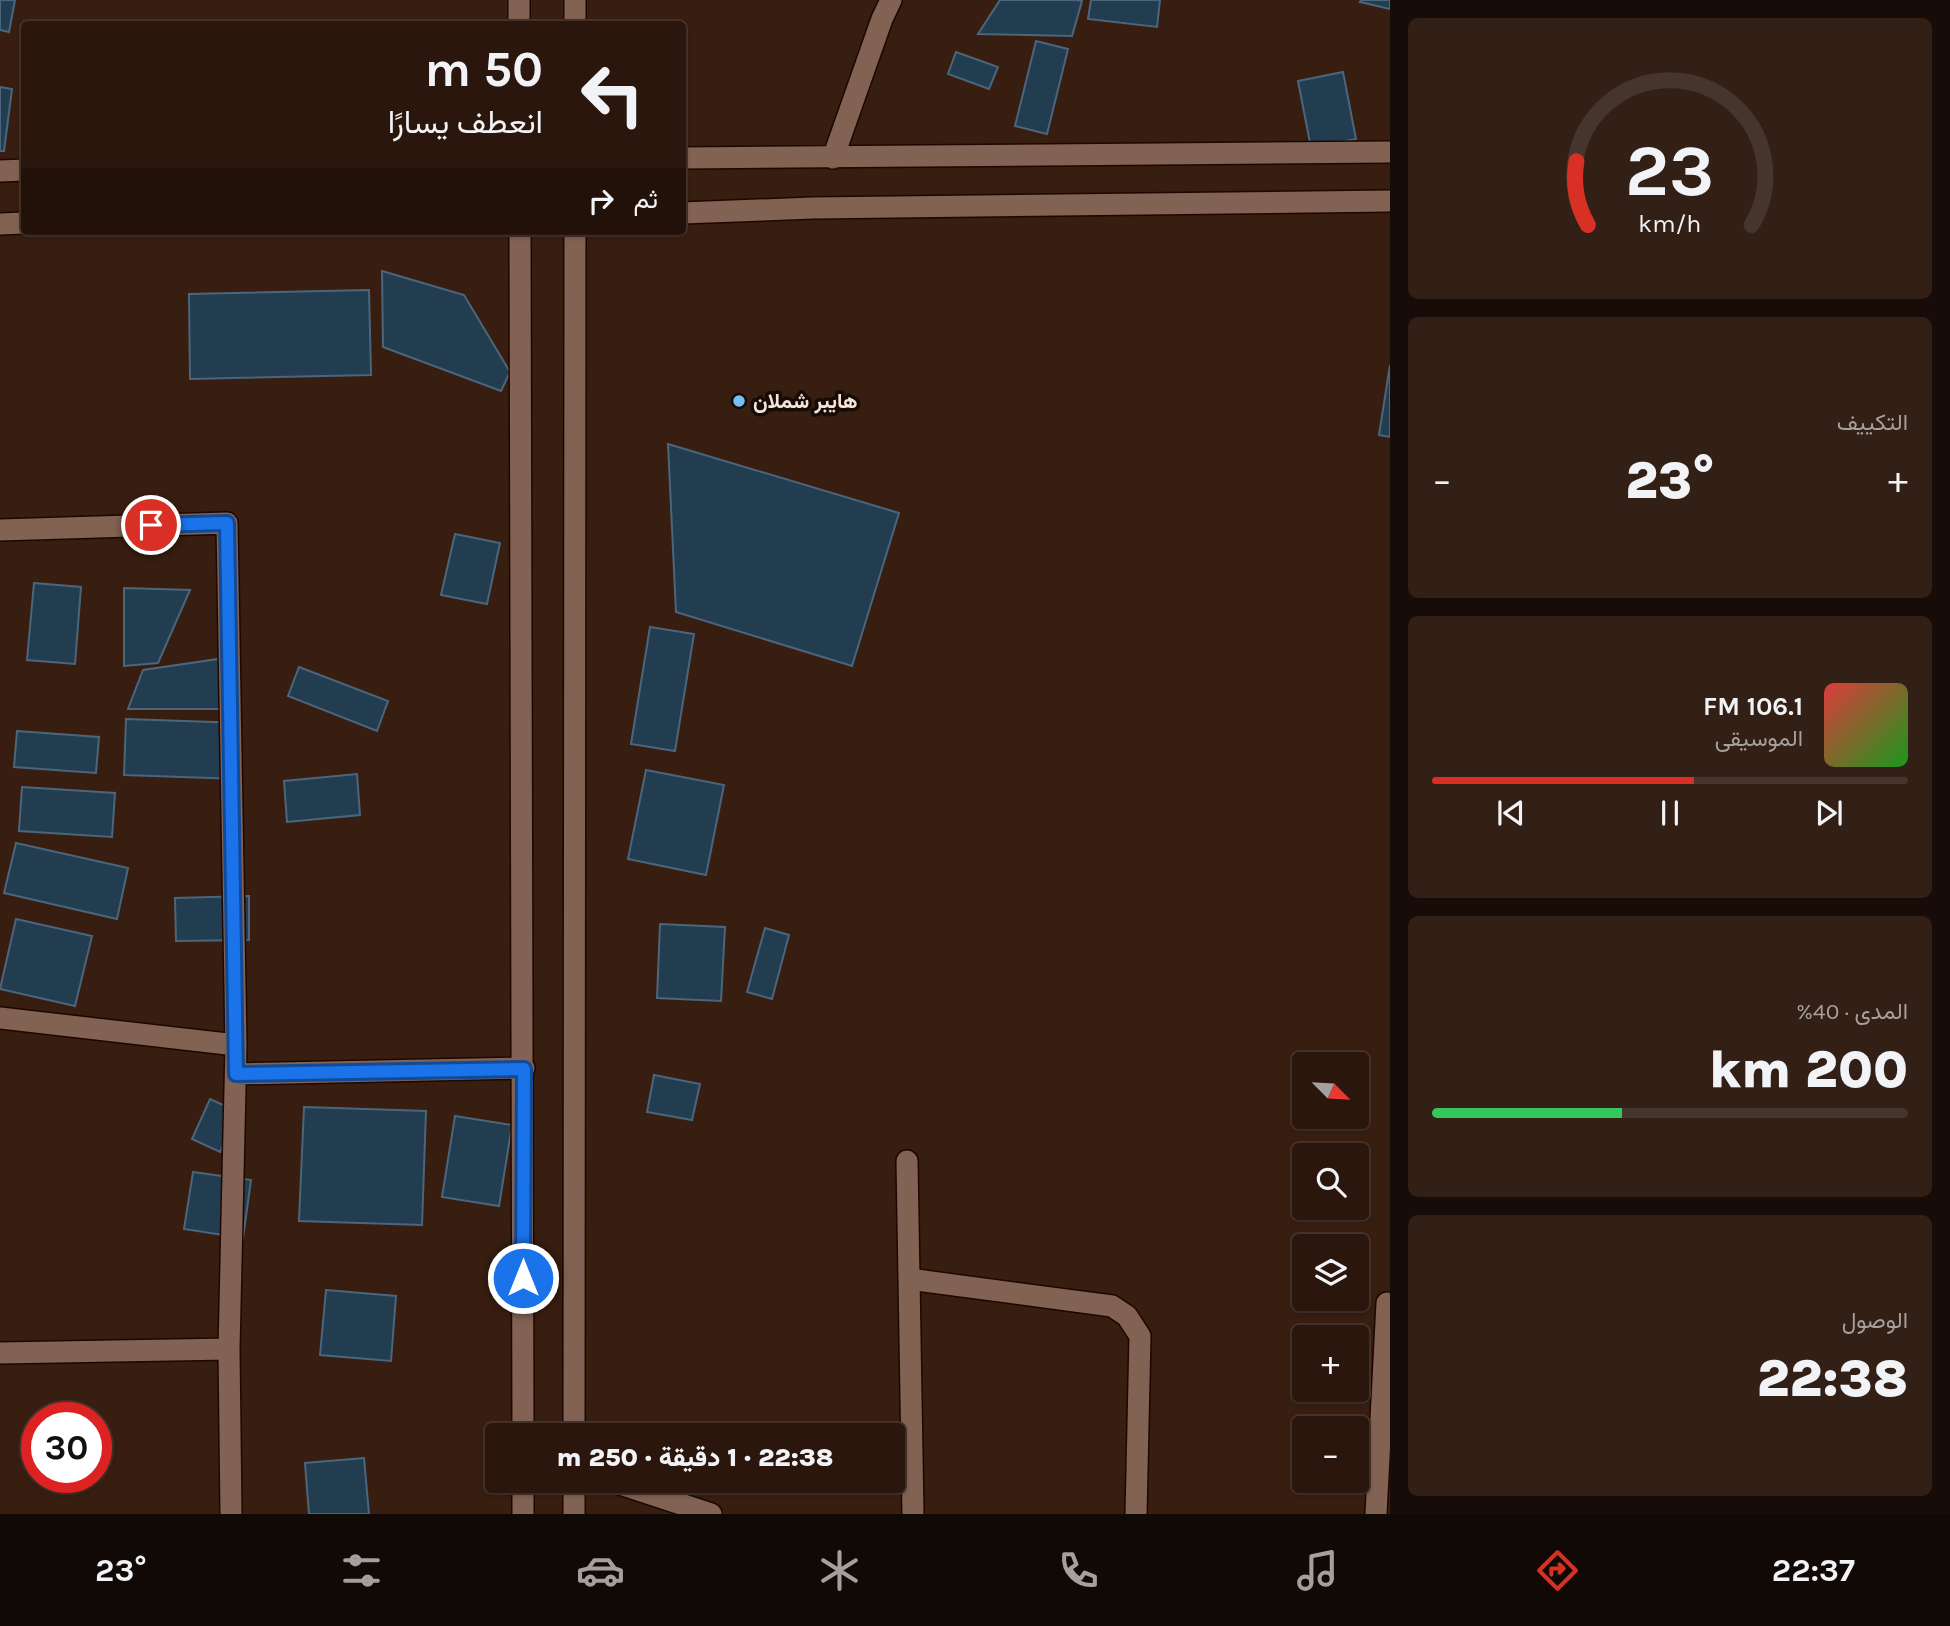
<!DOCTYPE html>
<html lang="ar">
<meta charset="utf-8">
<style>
body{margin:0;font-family:Karla,Vazirmatn,sans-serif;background:#321f15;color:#f1f3f6;direction:rtl;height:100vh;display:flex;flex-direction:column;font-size:26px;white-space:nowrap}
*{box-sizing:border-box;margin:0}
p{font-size:23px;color:#a59f9d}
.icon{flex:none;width:38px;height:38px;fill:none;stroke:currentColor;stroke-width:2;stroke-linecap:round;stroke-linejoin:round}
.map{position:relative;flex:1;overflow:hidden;direction:ltr}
.panel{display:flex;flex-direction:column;gap:18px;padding:18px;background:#170c07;width:560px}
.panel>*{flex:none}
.guide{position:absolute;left:21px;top:21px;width:665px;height:214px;border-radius:7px;box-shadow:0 2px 5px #0004,0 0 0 2px #46352d;direction:rtl;background:#2a160c;color:#f1f3f6;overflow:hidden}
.needle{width:46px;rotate:114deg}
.fabs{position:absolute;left:1292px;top:1052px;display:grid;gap:14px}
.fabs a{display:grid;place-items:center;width:77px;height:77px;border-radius:7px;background:#2a160c;box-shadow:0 2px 5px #0004,0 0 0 2px #46352d;font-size:35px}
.speed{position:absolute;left:21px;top:1402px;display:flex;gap:14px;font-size:35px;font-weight:700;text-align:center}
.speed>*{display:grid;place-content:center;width:91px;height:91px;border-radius:50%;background:#2a160c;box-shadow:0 2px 5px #0004,0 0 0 2px #46352d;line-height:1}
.speed .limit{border:10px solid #d22;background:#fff;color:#111}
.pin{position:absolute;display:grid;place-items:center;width:60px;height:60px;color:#fff;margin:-30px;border:4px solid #fff;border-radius:50%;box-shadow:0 2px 7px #0007}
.me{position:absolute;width:77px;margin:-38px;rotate:0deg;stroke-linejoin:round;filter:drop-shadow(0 0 5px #0008)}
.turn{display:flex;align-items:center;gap:24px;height:147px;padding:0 28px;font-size:32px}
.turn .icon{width:91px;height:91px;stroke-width:2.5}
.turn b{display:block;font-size:49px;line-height:60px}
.then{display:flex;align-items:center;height:66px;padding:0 28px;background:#0003;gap:14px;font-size:26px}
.big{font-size:52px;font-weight:800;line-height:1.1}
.panel .card{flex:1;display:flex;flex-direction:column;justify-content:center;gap:10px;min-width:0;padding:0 24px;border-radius:10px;background:#321f15}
.panel .dial{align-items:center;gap:0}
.dial svg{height:182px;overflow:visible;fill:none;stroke:#46352d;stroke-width:7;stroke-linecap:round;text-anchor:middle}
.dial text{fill:#f1f3f6;stroke:none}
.song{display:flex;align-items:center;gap:21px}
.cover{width:84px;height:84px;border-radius:10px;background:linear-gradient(135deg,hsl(0 70% 55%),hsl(120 70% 35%))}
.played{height:7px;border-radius:4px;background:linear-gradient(90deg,#d93025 55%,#46352d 55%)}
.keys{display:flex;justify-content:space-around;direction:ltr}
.heat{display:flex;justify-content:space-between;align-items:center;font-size:38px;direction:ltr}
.charge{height:10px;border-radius:5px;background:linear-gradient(90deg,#34c759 40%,#46352d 0)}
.trip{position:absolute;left:485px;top:1423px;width:420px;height:70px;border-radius:7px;background:#2a160c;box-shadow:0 2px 5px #0004,0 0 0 2px #46352d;font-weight:800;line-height:70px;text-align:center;direction:rtl}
.tab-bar{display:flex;height:112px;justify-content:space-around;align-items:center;background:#110905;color:#a59f9d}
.tab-bar .icon{width:49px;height:49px}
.tab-bar .on{color:#d93025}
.tab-bar b{font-size:32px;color:#f1f3f6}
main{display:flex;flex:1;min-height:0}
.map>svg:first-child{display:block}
.building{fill:#223c50;stroke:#4b667c;stroke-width:2}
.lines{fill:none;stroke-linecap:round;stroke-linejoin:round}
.minor-casing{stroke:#1e0700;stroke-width:24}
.tertiary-casing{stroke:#1e0700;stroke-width:24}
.minor{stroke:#816253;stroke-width:21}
.tertiary{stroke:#816253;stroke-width:21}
.route-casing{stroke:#114b97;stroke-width:18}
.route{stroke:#1a73e8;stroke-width:12}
.poi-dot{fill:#76c0f7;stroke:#170b06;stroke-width:2.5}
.labels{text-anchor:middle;stroke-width:7;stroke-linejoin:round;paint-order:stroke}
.poi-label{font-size:21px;font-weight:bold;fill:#f6e3da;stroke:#170b06;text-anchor:start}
</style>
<main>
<section class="panel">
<div class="card dial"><svg viewBox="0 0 100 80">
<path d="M14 69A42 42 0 1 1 86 69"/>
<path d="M14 69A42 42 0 0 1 9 41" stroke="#d93025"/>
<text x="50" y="56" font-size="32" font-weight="700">23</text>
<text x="50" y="72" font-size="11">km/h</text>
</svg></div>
<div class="card"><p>التكييف</p>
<div class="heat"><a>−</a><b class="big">23°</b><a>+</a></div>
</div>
<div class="card">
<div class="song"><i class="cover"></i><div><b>106.1 FM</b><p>الموسيقى</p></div></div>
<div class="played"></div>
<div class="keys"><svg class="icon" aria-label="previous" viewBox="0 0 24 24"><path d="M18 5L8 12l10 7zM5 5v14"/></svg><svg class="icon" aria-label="pause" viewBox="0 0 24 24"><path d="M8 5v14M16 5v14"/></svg><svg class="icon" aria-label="next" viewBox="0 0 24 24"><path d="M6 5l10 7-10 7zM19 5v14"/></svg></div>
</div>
<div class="card"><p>المدى · 40%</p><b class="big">200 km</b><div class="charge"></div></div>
<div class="card"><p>الوصول</p><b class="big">22:38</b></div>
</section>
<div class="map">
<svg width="1390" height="1514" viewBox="0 0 1390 1514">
<rect width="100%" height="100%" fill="#381e10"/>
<path class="building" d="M0,0H15L9,32L0,30Z
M1000,0H1076L1082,1L1072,36L978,34Z
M1091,0H1160L1157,27L1088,19Z
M1361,0H1390V9L1360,2Z
M1036,41L1068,49L1047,134L1015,126Z
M956,52L998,67L989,89L948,74Z
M1343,72L1356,139L1311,148L1298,81Z
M0,87L12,89L4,151H0Z
M382,271L464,295L510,372L501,391L383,347Z
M369,290L371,375L190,379L189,294Z
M1390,365V437L1379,435Z
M668,444L899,513L852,666L676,612Z
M455,534L500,543L487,604L441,595Z
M34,583L81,587L75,664L27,660Z
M124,588L190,590L158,663L124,666Z
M650,627L694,634L675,751L631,744Z
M232,657V709H128L143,670Z
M299,667L388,701L377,731L288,696Z
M126,719L241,723L239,779L124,775Z
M17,731L99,737L96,773L14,767Z
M646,770L724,785L706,875L628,859Z
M357,774L360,815L287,822L284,781Z
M22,787L115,793L112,837L19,831Z
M16,843L128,868L117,919L4,893Z
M249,896V940L176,941L175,898Z
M16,919L92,936L75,1006L0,989Z
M660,924L725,927L721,1001L657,998Z
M765,928L789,935L772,999L747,992Z
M654,1075L700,1084L692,1120L647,1112Z
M210,1099L238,1112L220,1152L192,1139Z
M304,1107L426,1111L422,1225L299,1221Z
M455,1116L512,1125L499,1206L442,1197Z
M193,1172L251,1180L243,1238L184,1229Z
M326,1290L396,1296L391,1361L320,1355Z
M364,1458L369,1514H309L305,1463Z"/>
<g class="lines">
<defs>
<path id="minor" d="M575,0V24
M519,24V0
M682,158L1390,152
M833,158L882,19L891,0
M682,213L813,208L1390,201
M520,231L523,1435
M0,530L227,523L236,1045L229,1349L231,1514
M0,1018L236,1045
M236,1074L524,1068
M907,1161L913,1514
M909,1279L1112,1306L1127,1316L1140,1336L1136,1514
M0,1353L229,1349
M574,1435L575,231
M574,1480V1514
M608,1480L711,1514
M523,1514V1480
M1376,1514L1387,1303"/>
<path id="tertiary" d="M0,171L24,170
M0,224L24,223"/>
</defs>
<use href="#minor" class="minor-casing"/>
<use href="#tertiary" class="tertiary-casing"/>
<use href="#minor" class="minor"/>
<use href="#tertiary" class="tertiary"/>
</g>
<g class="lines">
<defs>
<path id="route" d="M151,525L227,523L236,1074L524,1069L523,1278"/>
</defs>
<use href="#route" class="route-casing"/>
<use href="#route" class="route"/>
</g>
<circle class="poi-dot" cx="739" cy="401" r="7"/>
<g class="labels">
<g class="poi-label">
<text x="753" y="408">هايبر شملان</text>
</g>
</g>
</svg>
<div class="fabs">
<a><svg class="needle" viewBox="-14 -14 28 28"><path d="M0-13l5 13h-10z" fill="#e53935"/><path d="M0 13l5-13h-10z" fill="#a59f9d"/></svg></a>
<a><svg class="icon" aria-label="search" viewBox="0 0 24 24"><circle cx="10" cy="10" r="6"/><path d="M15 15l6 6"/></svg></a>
<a><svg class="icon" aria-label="layers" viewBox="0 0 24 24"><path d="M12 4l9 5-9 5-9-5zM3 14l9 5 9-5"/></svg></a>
<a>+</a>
<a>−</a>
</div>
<div class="speed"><div class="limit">30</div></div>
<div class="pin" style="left:151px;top:525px;background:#d93025"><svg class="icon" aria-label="arrive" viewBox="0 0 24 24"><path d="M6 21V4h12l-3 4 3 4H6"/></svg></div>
<svg class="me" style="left:523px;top:1278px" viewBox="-20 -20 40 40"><circle r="17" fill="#1a73e8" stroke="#fff" stroke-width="3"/><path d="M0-11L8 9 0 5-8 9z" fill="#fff"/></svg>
<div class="trip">22:38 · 1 دقيقة · 250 m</div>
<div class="guide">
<div class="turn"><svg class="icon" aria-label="left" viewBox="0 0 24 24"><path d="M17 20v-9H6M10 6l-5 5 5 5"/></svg><div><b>50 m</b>انعطف يسارًا</div></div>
<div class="then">ثم<svg class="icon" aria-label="right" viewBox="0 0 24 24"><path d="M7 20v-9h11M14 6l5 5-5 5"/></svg></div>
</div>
</div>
</main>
<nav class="tab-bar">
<b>22:37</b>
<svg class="icon on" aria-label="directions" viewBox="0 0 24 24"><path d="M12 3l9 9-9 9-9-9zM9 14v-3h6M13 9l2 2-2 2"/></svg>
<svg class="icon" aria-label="music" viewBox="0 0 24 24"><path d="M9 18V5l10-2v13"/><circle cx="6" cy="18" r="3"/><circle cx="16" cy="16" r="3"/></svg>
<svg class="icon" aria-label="phone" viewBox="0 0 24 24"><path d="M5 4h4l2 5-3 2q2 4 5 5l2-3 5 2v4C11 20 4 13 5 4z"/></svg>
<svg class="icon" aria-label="climate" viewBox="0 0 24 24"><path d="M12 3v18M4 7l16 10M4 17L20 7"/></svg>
<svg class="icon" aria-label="car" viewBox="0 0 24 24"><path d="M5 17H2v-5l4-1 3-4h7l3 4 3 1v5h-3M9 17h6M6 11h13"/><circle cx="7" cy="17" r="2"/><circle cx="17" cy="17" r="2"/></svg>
<svg class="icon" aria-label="filters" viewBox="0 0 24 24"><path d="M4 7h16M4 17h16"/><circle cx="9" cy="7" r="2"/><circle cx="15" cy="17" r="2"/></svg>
<b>23°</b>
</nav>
